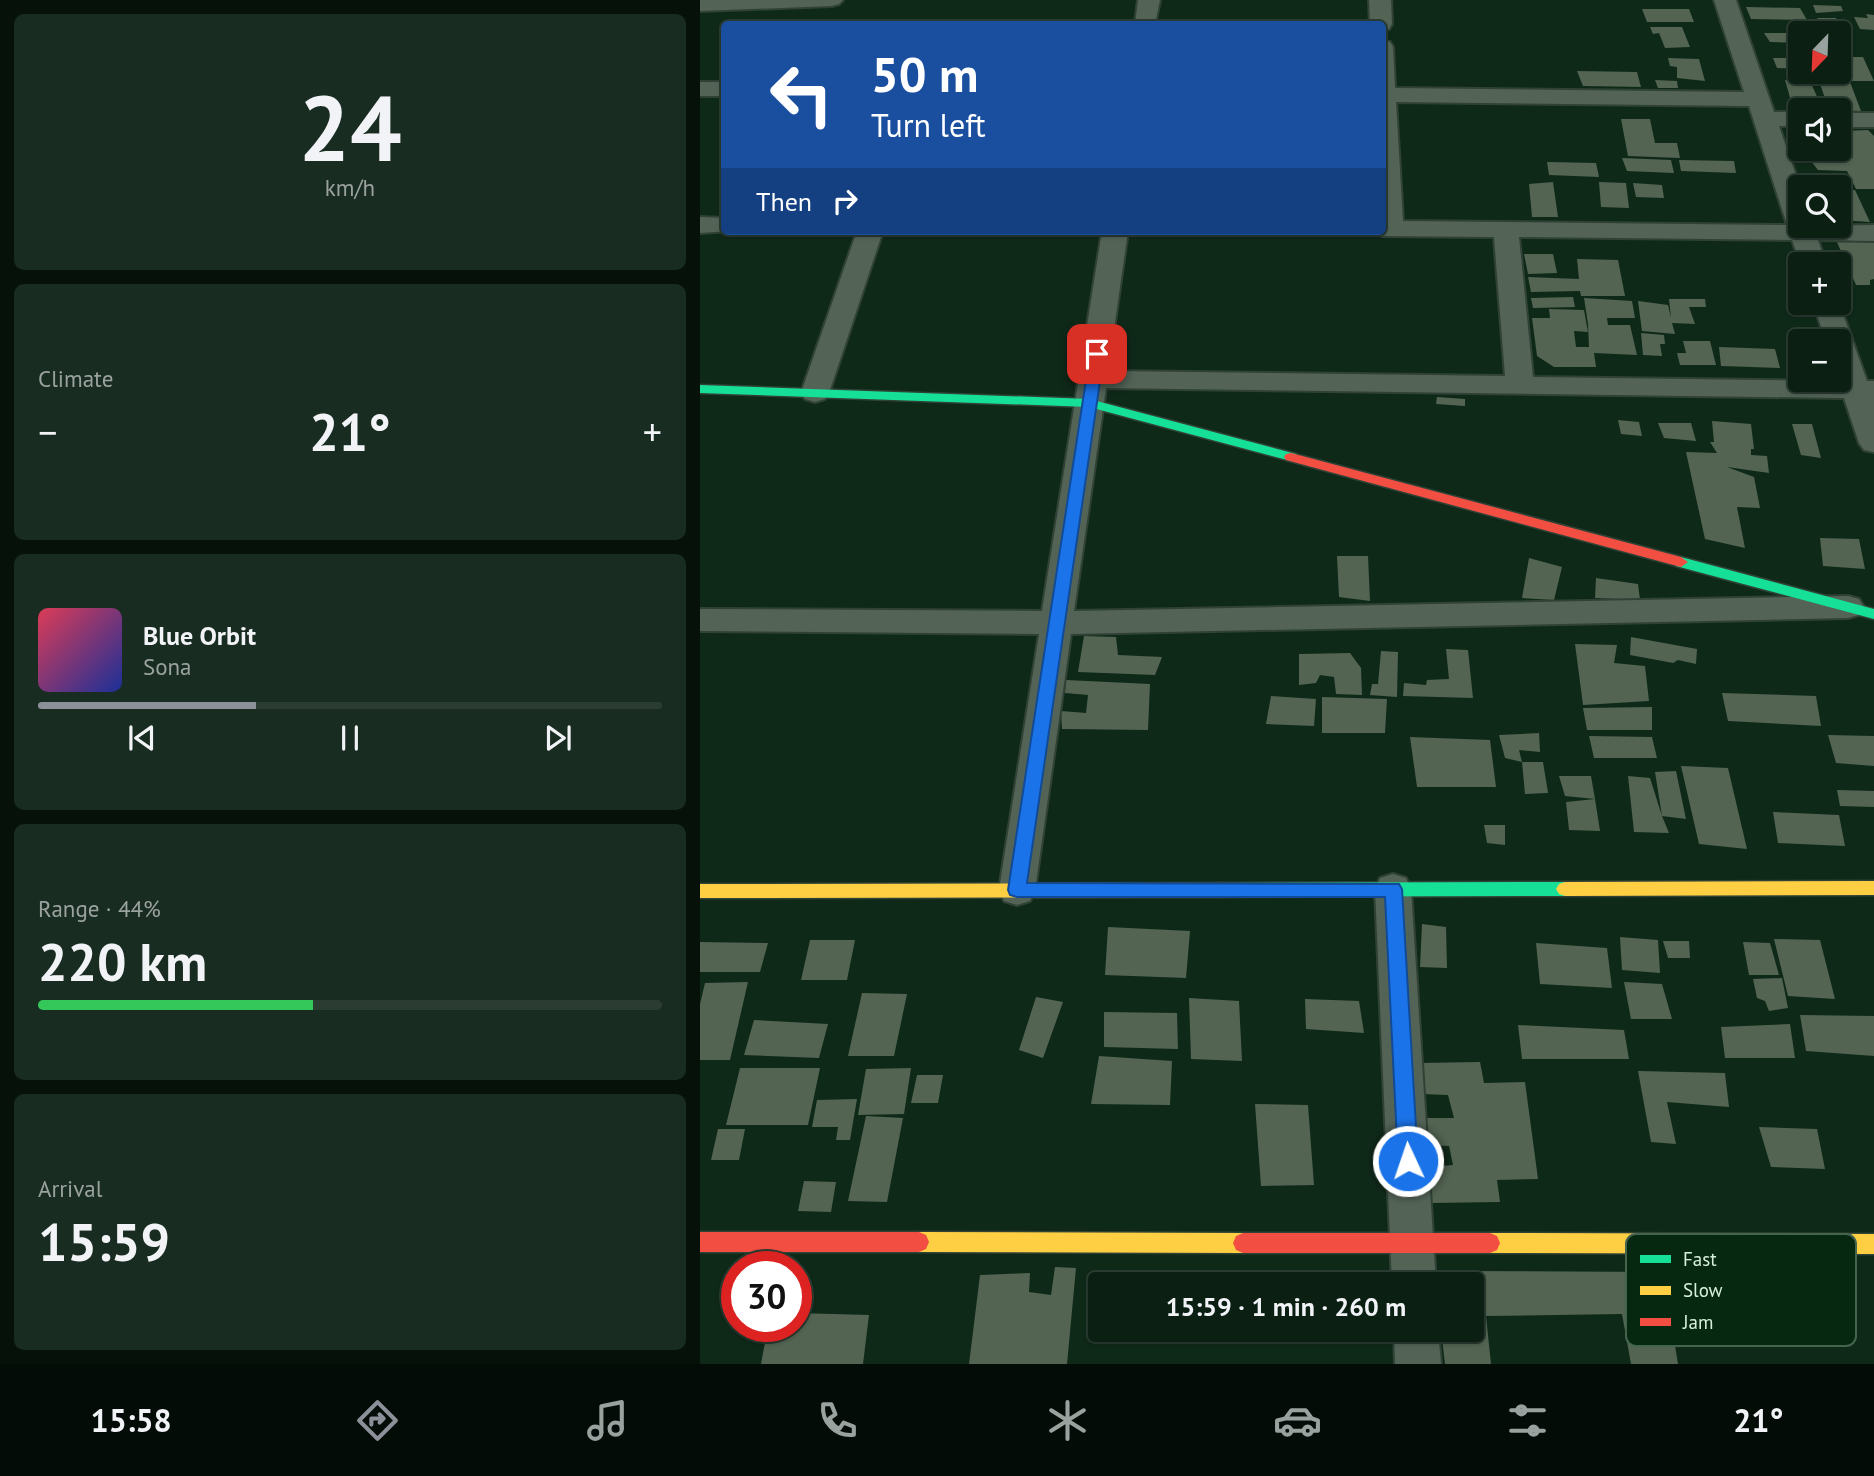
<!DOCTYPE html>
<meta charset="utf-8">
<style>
body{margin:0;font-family:"PT Sans",sans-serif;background:#192c21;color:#f1f3f6;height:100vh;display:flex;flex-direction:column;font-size:26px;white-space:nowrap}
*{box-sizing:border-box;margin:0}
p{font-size:23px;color:#9aa2a0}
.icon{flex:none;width:38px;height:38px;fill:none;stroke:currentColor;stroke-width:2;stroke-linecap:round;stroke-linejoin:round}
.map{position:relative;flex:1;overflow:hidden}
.drawer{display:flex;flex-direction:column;gap:14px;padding:14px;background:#06110a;width:700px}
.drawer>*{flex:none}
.guide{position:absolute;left:21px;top:21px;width:665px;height:214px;border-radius:7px;box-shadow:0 2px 5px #0004,0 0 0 2px #2b3d33;background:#1a4fa0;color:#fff;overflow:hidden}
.needle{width:46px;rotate:203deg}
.tools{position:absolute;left:1088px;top:21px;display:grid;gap:14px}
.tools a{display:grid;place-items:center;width:63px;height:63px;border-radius:7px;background:#0b1f13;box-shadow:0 2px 5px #0004,0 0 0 2px #2b3d33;font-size:35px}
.speed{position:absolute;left:21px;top:1251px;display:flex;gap:14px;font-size:35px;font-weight:700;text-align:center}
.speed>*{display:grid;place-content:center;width:91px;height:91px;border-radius:50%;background:#0b1f13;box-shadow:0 2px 5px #0004,0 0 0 2px #2b3d33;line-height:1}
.speed .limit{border:10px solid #d22;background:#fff;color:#111}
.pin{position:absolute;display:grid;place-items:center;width:60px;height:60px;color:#fff;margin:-30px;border-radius:14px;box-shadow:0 4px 10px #0006}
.me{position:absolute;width:77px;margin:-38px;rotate:357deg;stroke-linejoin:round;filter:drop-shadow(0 0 5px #0008)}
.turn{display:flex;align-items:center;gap:24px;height:147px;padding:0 35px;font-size:32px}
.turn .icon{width:91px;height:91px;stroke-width:2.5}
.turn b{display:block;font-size:49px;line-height:60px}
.then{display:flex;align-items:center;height:66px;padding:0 35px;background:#0003;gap:14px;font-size:26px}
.big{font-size:52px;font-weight:800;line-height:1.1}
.drawer .widget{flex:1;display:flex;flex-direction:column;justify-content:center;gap:10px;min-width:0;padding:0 24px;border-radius:10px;background:#192c21}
.drawer .dial{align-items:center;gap:0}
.dial b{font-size:91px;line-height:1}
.song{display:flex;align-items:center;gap:21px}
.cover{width:84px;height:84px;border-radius:10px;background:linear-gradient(135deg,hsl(350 70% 55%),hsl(230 70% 35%))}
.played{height:7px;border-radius:4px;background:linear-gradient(90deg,#8c9099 35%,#2b3d33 35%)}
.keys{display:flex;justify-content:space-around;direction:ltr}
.heat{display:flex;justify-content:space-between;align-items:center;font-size:38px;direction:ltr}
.charge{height:10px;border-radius:5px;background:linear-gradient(90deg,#34c759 44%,#2b3d33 0)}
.trip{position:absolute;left:388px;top:1272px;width:396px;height:70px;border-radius:7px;background:#0b1f13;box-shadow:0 2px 5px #0004,0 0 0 2px #2b3d33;font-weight:800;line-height:70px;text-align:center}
.tabs{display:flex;height:112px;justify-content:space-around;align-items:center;background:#040c08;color:#9aa2a0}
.tabs .icon{width:49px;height:49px}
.tabs .selected{color:#8c9099}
.tabs b{font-size:32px;color:#f1f3f6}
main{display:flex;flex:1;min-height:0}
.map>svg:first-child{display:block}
.building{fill:#536452}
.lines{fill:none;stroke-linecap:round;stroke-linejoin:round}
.street-casing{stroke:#304236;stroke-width:4}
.fast-casing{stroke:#304236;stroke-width:3}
.slow-casing{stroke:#304236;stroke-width:3}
.jam-casing{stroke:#304236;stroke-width:3}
.street{fill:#536457;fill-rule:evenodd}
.fast{fill:#16e098;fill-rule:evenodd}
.slow{fill:#ffcf43;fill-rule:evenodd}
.jam{fill:#f24e42;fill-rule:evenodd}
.route{fill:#1a73e8;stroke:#114b97;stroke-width:2}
.key{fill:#062811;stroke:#45644e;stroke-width:2}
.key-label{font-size:19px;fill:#d7efdc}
</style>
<main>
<section class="drawer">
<div class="widget dial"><b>24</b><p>km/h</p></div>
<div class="widget"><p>Climate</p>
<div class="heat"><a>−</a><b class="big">21°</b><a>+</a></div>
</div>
<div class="widget">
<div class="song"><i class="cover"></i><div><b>Blue Orbit</b><p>Sona</p></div></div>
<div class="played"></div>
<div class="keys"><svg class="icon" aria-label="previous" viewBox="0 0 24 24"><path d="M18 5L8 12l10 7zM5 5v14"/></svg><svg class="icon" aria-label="pause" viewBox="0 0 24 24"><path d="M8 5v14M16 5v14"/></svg><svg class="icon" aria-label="next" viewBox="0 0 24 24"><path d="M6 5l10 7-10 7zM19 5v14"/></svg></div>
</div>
<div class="widget"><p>Range · 44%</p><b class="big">220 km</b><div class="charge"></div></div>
<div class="widget"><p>Arrival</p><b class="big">15:59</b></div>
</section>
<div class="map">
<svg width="1174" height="1364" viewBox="0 0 1174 1364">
<rect width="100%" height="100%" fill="#0f2919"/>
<path class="building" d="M1113,5L1141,6L1143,11L1116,13Z
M1046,7L1100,8L1107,20L1051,19Z
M942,9H989L994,22H947Z
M1166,14L1174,15V30L1160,29L1154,17L1168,18Z
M1117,18H1136L1142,28L1124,27Z
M950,27H982L990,47L965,48L959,33L953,34Z
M1064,33H1101V43L1070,42Z
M1140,57H1163L1174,81H1151Z
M968,58L999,59L1005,81L977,78V67L970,66Z
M1073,58H1101V69L1077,68Z
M1139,67L1145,80L1126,79L1124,72H1139Z
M877,71L937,72L941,87L883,86Z
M955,80L977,81L978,88H958Z
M1085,80L1110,81L1119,101H1091Z
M1119,81L1150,82L1161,111L1129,110Z
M921,119H950L955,143H977L980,158L928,156Z
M1168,130L1174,136V189H1156L1147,171L1118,170L1107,156L1153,158L1142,131Z
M922,158L971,160L974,173L927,171Z
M979,160L1034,161L1036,173L981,171Z
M847,162L896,163L899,177L849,175Z
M853,182L858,217H832L829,184Z
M899,182L926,183L929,208L901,207Z
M933,183L962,185L964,198L936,197Z
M1139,189L1155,190L1170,222L1139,220Z
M1136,240L1174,241V279L1170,280V285H1156Z
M824,254H853L857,273L828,274Z
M877,259L918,260L925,296H881L880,291L831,292L828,277L879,279Z
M873,297L875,307L833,308L831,298Z
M884,298L932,301L935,318H907L908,325H930L937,355L894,353L896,367H854L837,356L832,318H850L849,309L884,310L888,332L874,331L876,347H889L888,324Z
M969,299H1005L1006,307H989L995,324L972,323L975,334L942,331L938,301L968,305L971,318Z
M941,333L964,335L965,344H960L962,356L943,355Z
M983,341H1010L1016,365H980L977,353H986Z
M1019,347L1075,349L1080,368L1021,366Z
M737,397L765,399V406L736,404Z
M918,420L939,422L942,436L921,434Z
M1012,421L1051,424L1054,449H1051V455L1067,456L1069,473L1027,467L1054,477L1060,508L1037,507L1045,548L1005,539L986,452L1017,453L1010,442H1014Z
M958,423H991L996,441L964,438Z
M1092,424H1112L1121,458L1101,455Z
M1120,538L1159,539L1165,569L1123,566Z
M637,556H668L670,601L639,597Z
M829,558L862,567L854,600L822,598Z
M896,578L938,584L940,600L895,598Z
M384,636L416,637L418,655L462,657L455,675L378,672Z
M931,637L997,649L996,664L978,660L973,663L930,655Z
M875,644L917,645L914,663L945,666L949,701L883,705Z
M746,649L768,650L773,698L703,696L704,683L726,685L727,680L749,679Z
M681,651L698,652L697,697L670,695L672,684H678Z
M650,653L661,668L662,695L636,694L634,677L620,675L616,683L599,685V654Z
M366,680L450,684L448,730L362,729L361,711L386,713L388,695L365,693Z
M1022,693L1116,696L1121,726L1028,721Z
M571,696L616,699L614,726L566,724Z
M622,697L687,699L685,733H622Z
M952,707V730H887L883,708Z
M839,733L840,752L819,750L822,762L805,758L799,735Z
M1128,735L1174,736V766L1136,763Z
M889,736L952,737L957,758H894Z
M710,737L790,740L796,787H717Z
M822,762H843L848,793L825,794Z
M981,766L1028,768L1047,849L999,844Z
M976,771L986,819L962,816L969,833L934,832L928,776L950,778L962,816L955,772Z
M859,776H891L895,799L865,796Z
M1137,790L1174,791V807L1140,806Z
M895,799L900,831L869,830L866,802Z
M1073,812L1139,815L1145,846L1078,843Z
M784,825H805V845L787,843Z
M722,924L746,927L747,968L720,967Z
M408,927L490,931L486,978L405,975Z
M920,937L958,940L960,973L922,970Z
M1074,939L1120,940L1135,999L1088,996Z
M110,940H155L147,980H101Z
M963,941H989L990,958H968Z
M0,942L68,943L60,972H0Z
M1043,942L1070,943L1079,975H1049Z
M836,943L907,948L912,988L840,984Z
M1082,978L1088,1008L1069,1011L1065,1001L1057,998L1053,979Z
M48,982L30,1060H0V1004L5,983Z
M924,982L962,984L972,1019H931Z
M162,993L207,994L194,1056H148Z
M336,997L363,1002L343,1058L319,1050Z
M489,998L539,1001L542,1061L491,1059Z
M605,999L659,1001L664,1033L606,1029Z
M404,1012L477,1013L478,1049L404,1047Z
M1100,1015L1174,1016V1056L1106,1051Z
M54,1020L128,1024L119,1058L44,1055Z
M1090,1024L1095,1058H1025L1021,1027Z
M818,1025L924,1030L929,1059H822Z
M399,1056L472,1061L470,1105L391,1104Z
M780,1062L784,1083L825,1082L838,1179L797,1180L800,1202L731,1203L728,1167L753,1165L749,1146L725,1145V1118H754L748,1095L722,1094L720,1063Z
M40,1068H120L108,1125H26Z
M211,1068L204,1114L158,1115L166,1069Z
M938,1071L1025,1073L1029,1107L967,1102L976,1144L951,1142Z
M217,1075H243L238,1103H211Z
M157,1099L150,1140H136L138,1127H112L117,1100Z
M555,1104L608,1105L614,1185L561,1186Z
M166,1116L203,1118L187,1202L148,1201Z
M1059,1127L1117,1129L1125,1169L1071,1167Z
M18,1129H45L39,1160H11Z
M104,1181L136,1182L131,1212L98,1211Z
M355,1267L376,1268L367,1364H269L280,1275L330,1273L329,1292L351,1295Z
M753,1271L963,1272L978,1364H931L922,1314L786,1316L791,1364H745L741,1330H772V1284H743Z
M96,1313L169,1315L163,1364H61L68,1326H96Z"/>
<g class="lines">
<defs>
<path id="street" d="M0,0H143L139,4L132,6L0,11Z
M438,0H460L455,24H435Z
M669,0H691L692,24L689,29L682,30V24H670Z
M1014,0H1036L1074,112H1101V126H1079L1101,190V226L1174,225V241L1118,240L1126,264L1101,265L1092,240L819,237L833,377L1138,381L1139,341H1126L1113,303H1139L1167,381H1174V452L1164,450L1159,443L1144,398L406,388L374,611L1148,596L1159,599L1164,607L1159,615L1148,618L371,634L335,890L330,901L317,905L304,901L299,890L339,634L0,631V609L342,611L402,231H428L408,371L805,376L794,237L682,236L671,231H682V41L690,42L693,47L695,88L1044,92ZM696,102L1049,106L1087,225L703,221Z
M0,82H24V96H0Z
M1139,113H1174V127H1139Z
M0,217L24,218V231H30L0,233Z
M157,231H183L129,393L125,399L115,402L105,399L101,393Z
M693,874L706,878L711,889L736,1284H692L675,889L680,878Z
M694,1330H738L741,1364H695Z"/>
<path id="fast" d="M0,385L389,399L596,454L598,457L591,461L389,407L0,393Z
M981,557L1174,609V619L976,566L974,562L976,558Z
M865,882L871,884L874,889L871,894L865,896L521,897L515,895L512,890L515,885L521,883Z"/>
<path id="slow" d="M1174,881V895L865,896L859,894L856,889L859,884L865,882Z
M521,883L527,885L530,890L527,895L521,897L0,898V884Z
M219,1232L543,1233L550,1236L553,1243L550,1250L543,1253L219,1252L212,1249L209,1242L212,1235Z
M790,1233L1174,1234V1254L790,1253L783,1250L780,1243L783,1236Z"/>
<path id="jam" d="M591,453L981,557L988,562L981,567L586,460L584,457L586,454Z
M0,1232H219L226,1235L229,1242L226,1249L219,1252H0Z
M543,1233H790L797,1236L800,1243L797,1250L790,1253H543L536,1250L533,1243L536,1236Z"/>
</defs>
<use href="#street" class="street-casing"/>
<use href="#fast" class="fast-casing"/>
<use href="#slow" class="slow-casing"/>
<use href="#jam" class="jam-casing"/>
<use href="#street" class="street"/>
<use href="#fast" class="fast"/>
<use href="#slow" class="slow"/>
<use href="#jam" class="jam"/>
</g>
<path class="route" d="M397,350L404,354L327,883L699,884L702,889L718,1161L715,1168L708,1170L700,1168L698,1161L685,897H317L310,895L308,890L390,354Z"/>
<rect x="926" y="1234" width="230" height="112" rx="10" class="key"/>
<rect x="940" y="1255" width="31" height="8" fill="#16e098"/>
<rect x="940" y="1286" width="31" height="9" fill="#ffcf43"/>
<rect x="940" y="1318" width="31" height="8" fill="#f24e42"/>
<g class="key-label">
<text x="983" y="1266">Fast</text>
<text x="983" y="1297">Slow</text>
<text x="983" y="1329">Jam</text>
</g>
</svg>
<div class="tools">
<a><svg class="needle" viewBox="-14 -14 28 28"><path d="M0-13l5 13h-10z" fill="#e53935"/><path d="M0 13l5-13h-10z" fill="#9aa2a0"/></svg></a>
<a><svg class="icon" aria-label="sound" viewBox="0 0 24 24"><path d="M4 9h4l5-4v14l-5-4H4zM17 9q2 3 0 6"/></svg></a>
<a><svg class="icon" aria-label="search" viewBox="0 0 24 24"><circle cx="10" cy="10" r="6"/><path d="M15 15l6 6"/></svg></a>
<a>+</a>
<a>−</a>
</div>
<div class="speed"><div class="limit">30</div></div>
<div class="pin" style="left:397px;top:354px;background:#d93025"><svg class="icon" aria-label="arrive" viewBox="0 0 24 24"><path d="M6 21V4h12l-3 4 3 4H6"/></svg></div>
<svg class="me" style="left:708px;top:1161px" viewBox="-20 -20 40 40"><circle r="17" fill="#1a73e8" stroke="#fff" stroke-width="3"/><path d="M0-11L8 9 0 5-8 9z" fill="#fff"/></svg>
<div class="trip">15:59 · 1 min · 260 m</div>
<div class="guide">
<div class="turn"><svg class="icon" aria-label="left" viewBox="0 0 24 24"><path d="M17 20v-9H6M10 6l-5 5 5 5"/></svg><div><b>50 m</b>Turn left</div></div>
<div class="then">Then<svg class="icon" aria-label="right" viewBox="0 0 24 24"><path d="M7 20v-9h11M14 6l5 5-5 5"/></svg></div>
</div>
</div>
</main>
<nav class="tabs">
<b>15:58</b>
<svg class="icon selected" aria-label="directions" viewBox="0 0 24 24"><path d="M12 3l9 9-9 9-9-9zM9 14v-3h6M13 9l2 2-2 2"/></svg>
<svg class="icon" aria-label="music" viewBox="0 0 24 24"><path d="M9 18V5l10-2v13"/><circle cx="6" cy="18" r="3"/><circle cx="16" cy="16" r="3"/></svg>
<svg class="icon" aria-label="phone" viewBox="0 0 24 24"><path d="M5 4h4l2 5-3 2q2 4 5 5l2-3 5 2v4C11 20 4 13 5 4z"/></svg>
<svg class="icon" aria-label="climate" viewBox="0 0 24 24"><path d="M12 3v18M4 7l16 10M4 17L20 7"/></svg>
<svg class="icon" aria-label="car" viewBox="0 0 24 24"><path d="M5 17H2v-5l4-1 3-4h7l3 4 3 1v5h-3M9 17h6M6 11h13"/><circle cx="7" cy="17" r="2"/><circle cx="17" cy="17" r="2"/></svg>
<svg class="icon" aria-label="filters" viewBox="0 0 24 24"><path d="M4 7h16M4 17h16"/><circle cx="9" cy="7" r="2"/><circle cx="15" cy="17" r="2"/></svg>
<b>21°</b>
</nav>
